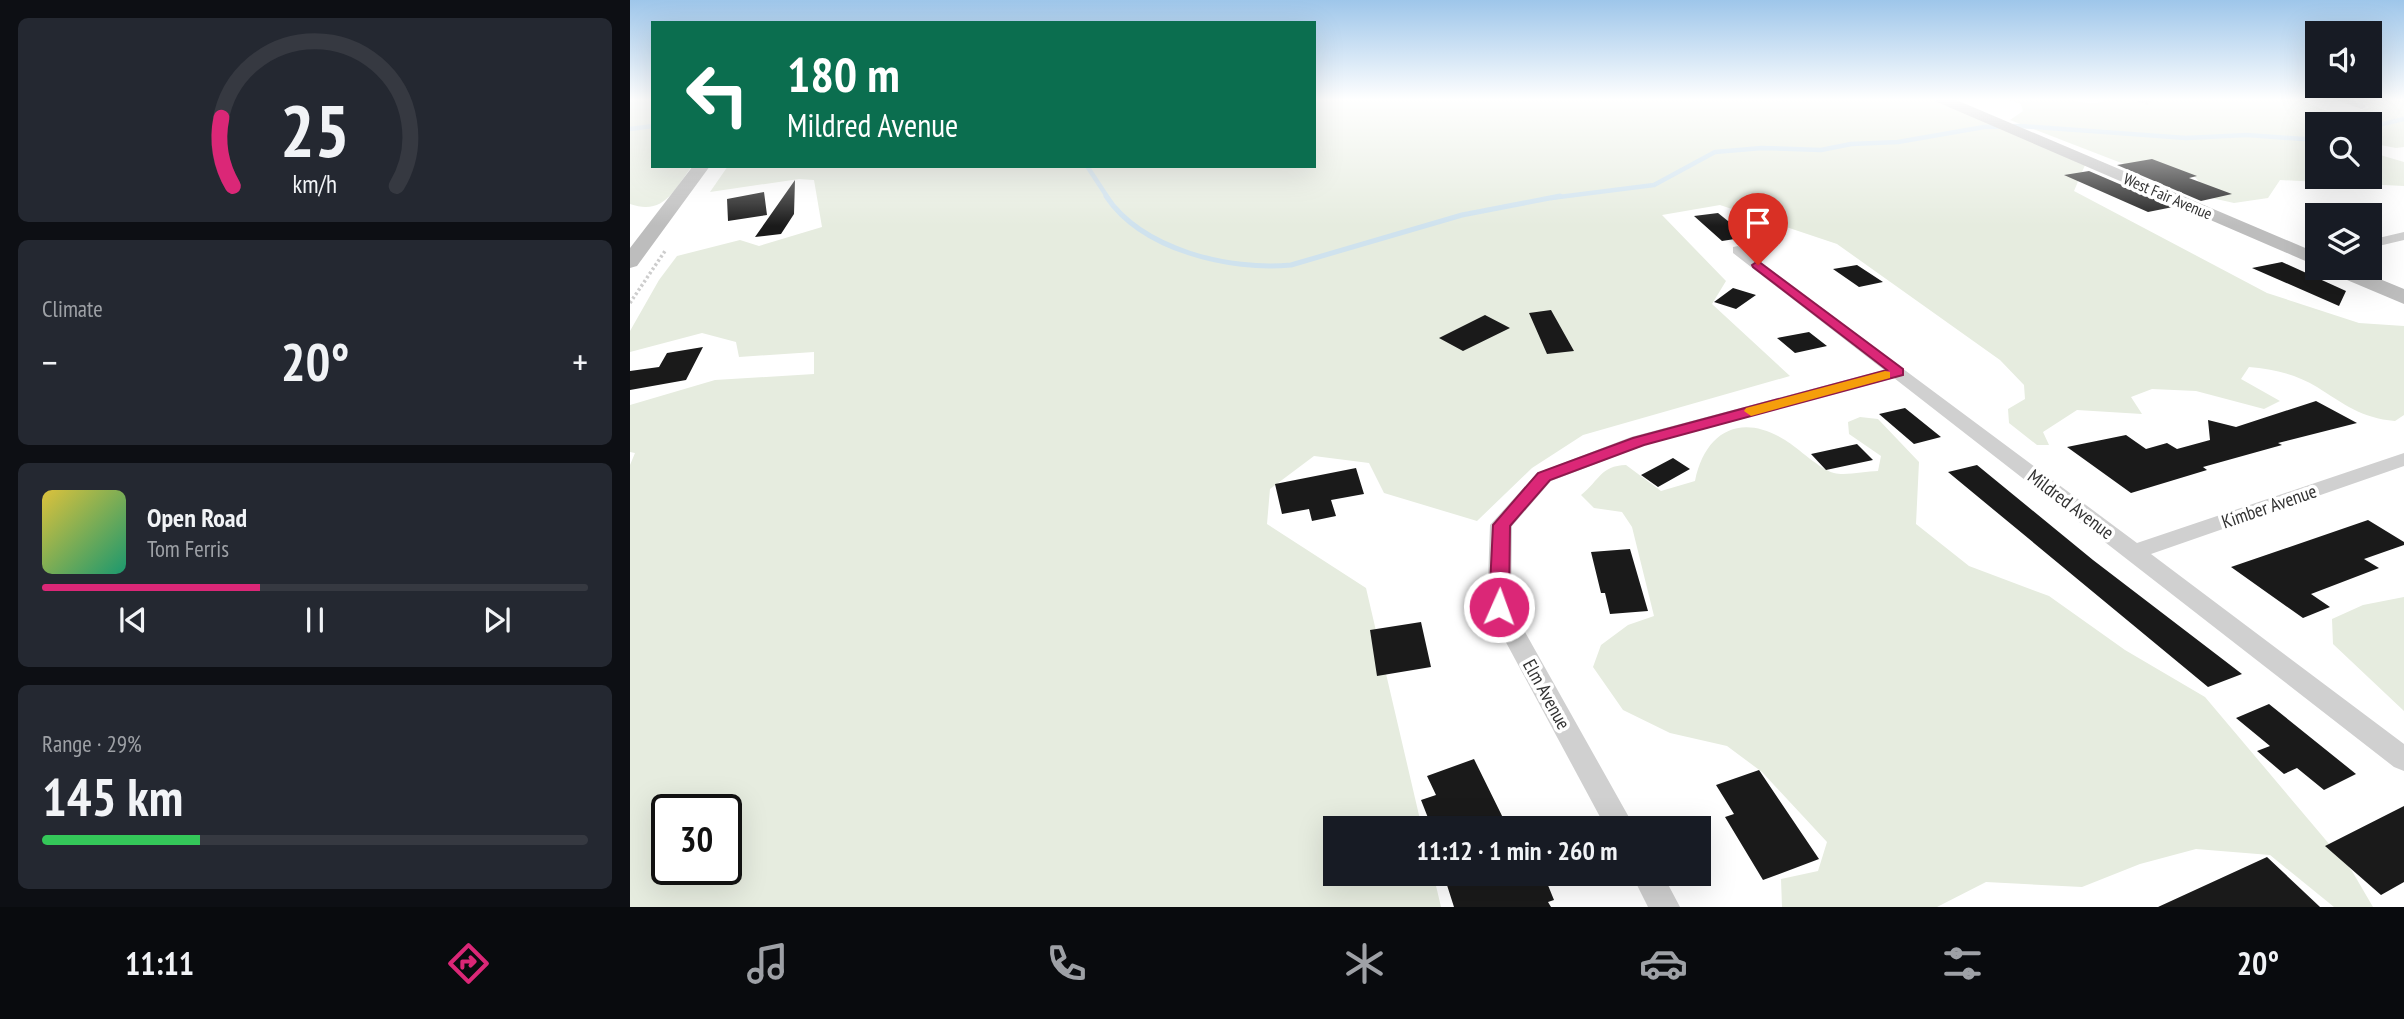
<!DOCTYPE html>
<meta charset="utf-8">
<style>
body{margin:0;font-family:"PT Sans Narrow",sans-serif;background:#242831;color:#f1f3f6;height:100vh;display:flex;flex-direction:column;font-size:26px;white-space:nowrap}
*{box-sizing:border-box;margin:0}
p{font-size:23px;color:#9ea1a6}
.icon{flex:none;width:38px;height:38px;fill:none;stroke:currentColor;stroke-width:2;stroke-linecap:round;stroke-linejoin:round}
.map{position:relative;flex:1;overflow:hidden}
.sheet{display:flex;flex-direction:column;gap:18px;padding:18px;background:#0d0f14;width:630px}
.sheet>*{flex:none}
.top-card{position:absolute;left:21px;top:21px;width:665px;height:147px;border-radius:0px;box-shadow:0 7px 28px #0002;background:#0b6e4f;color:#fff;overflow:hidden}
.controls{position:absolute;left:1675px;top:21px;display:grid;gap:14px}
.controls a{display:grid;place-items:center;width:77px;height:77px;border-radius:0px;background:#171b24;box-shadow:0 7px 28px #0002;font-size:35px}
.speed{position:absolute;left:21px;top:794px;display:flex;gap:14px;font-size:35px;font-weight:700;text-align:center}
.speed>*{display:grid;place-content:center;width:91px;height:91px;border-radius:50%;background:#171b24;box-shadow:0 7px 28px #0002;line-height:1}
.speed .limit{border:4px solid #111;border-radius:10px;background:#fff;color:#111}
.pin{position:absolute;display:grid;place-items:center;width:60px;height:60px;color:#fff;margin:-72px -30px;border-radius:50% 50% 50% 0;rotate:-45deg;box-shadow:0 0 7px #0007}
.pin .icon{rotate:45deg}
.me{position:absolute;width:77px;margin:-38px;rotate:2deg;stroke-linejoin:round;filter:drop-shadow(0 0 5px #0008)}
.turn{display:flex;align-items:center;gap:24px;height:147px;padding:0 21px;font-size:32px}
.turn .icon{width:91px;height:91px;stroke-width:2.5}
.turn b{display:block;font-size:49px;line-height:60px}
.big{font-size:52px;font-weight:700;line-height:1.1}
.sheet .widget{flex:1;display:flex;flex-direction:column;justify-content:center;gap:10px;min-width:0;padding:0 24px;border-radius:10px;background:#242831}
.sheet .dial{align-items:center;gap:0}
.dial svg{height:182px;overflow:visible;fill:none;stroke:#363941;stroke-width:7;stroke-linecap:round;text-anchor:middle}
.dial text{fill:#f1f3f6;stroke:none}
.song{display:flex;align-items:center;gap:21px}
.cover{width:84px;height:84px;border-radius:10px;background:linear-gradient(135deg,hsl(50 70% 55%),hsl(160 70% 35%))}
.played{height:7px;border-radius:4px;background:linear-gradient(90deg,#db2777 40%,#363941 40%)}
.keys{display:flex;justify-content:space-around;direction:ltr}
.heat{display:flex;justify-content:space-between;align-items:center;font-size:38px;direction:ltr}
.charge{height:10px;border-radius:5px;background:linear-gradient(90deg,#34c759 29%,#363941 0)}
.trip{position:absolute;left:693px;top:816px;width:388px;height:70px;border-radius:0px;background:#171b24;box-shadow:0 7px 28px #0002;font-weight:700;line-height:70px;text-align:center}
.menu{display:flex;height:112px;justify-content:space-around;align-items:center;background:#090b0e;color:#9ea1a6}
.menu .icon{width:49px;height:49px}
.menu .current{color:#db2777}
.menu b{font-size:32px;color:#f1f3f6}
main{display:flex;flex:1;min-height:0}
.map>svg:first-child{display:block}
.green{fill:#e6ecdf;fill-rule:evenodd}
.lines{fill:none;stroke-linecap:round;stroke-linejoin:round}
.stream-far1{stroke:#cfe2ee;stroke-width:4.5}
.stream{stroke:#cfe2ee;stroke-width:5}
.building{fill:#1a1a1a}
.path{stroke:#cdcdcd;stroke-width:3.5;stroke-dasharray:2.5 2.5;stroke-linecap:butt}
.street{fill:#d0d0d0;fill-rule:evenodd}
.secondary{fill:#bdbdbd;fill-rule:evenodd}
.route{fill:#db2777;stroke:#8e194d;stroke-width:2}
.slow{fill:#f59e0b}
.labels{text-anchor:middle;stroke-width:7;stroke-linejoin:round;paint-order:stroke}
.far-street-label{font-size:16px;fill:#333;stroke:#fff}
.street-label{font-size:19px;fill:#333;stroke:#fff}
</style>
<main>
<section class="sheet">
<div class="widget dial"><svg viewBox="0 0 100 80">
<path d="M14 69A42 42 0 1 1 86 69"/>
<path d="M14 69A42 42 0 0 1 9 39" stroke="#db2777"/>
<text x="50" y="56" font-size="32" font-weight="700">25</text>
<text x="50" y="72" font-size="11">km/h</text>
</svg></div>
<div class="widget"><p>Climate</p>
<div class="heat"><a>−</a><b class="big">20°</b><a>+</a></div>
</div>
<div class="widget">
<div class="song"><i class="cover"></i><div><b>Open Road</b><p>Tom Ferris</p></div></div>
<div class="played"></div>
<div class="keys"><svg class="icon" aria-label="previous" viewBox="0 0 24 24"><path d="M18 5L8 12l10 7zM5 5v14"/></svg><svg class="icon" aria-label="pause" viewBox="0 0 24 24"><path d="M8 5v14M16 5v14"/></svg><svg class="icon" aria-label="next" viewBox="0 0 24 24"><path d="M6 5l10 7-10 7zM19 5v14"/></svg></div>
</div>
<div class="widget"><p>Range · 29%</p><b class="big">145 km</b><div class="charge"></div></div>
</section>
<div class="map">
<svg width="1774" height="907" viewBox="0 0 1774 907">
<rect width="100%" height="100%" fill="#fff"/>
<path class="green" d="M6,99H23V166H62C44,190 34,216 0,204V102Z
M684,99H1302L1455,165L1444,191L1637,293L1729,323L1774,326V415L1765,421C1731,418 1714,404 1687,387C1666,374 1643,369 1619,367L1611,379L1650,401L1634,409L1566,391L1522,389L1501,397L1512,414L1447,410L1413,432L1419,445H1407L1379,423L1378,409L1395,399L1394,385L1370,360L1207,244L1090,205L1032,215L1096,281L1082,304L1160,376L953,435L902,468L847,521L754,493L739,463L684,456L640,489L637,524L736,588L792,828H705V873H803L811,907H0V465L5,453L0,452V405L85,380L184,374V352L109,357L106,342L72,333L0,352V331L29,280L47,256L110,240L129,246L192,227L184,180L169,179L80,192L98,166H684ZM37,810H96V870H37Z
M1377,99H1441C1453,104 1467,105 1478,99H1668L1697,111H1728L1740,107L1715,99H1774V147L1766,148L1740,143V124H1687V177H1740V152L1774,162V186L1650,180L1638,198L1604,203L1573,196V186L1564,176L1494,164L1380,120L1393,111L1391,104Z
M1230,417L1248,419L1289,462L1286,524L1339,566L1419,596L1495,650L1575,697L1722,871L1743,907H1704L1640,855L1566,849L1510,864L1452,887L1356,882L1307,907H1152L1151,879L1188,871L1197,842L1132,772L1097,746L1040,733L993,710L963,667L971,645L998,625L1024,616L1002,527L992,512L964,508L951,495C970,480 970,466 996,465L1031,491L1065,481C1075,432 1110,412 1155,440C1168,448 1191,470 1204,473C1216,476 1235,471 1248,471L1251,456L1219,434L1218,422Z
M1774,597V711L1703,644L1702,619L1733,605Z"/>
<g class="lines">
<path class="stream-far1" d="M1740,127L1774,119
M0,129L23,126
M457,166L478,198
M921,198L1024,185L1085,152L1132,148L1191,150L1221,144L1268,142L1354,127L1390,126L1556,138L1617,135L1687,140"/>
<path class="stream" d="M476,196C512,250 600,271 661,265L832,215L930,196"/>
</g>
<path class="building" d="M1522,159L1567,176L1559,178L1602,194L1571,201L1487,165Z
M1459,171L1543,207L1518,212L1434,175Z
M165,180L164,214L151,234L125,237Z
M134,192L137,215L98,221L97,199Z
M1088,213L1118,237L1092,241L1064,216Z
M1652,262L1716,291L1709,306L1622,268Z
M1227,265L1253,282L1229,287L1203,269Z
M1103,288L1126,295L1106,309L1084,302Z
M921,310L944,351L917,354L899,313Z
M855,315L880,328L833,351L809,338Z
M1179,332L1197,346L1165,353L1147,338Z
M73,347L56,380L0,390V371L29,367L37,353Z
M1686,401L1727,423L1648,443L1652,445L1573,467L1577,470L1501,493L1437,447L1496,435L1516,449L1537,443L1547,449L1580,440L1578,420L1606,427Z
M1275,408L1311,437L1284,444L1249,414Z
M1227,444L1243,460L1196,470L1181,454Z
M1043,458L1060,469L1028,487L1011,475Z
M1347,465L1463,560L1612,674L1578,687L1318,472Z
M726,468L734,494L701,500L706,516L682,521L679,509L652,514L645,484Z
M1738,520L1774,542V545L1734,559L1749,568L1681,594L1700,607L1673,618L1601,567Z
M1000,549L1018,611L980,614L975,593H971L961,552Z
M791,622L801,667L747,676L740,630Z
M1639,704L1726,774L1694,790L1667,768L1654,774L1627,751L1640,746L1606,718Z
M844,759L878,828H824L821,820L802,828L791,800L806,795L797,776Z
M1129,770L1189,859L1133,880L1095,817L1104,814L1086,785Z
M1774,806V882L1751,895L1695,846Z
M1637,857L1690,907H1528Z
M842,873H913L924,900L918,902L921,907H824L816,882Z"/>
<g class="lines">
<path class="path" d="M0,303L35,251"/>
<path class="street" d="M1502,99H1517L1522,102L1517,105Z
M1703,99H1718L1737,106L1732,109Z
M1774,232V240L1740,248V240Z
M1108,246L1507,543L1774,453V466L1521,554L1774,744V771L1764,767L1264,378L1015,445L921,481L882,526L881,607L1005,828H976L857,607L860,525L907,473L1001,437L1254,370L1103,253V247Z
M1001,873H1032L1050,907H1018Z"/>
<path class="secondary" d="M1305,99H1324L1687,253V266L1307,102Z
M63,166H80L7,266L0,268V248Z
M1695,268H1723L1774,289V304L1698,272Z"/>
</g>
<linearGradient id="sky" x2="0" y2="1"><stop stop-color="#9ec6ea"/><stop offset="0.44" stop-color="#fff"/><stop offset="1" stop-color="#fff" stop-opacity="0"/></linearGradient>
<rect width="1774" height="226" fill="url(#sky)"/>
<path class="route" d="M1128,261L1273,369V375L1014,445L920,480L880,526L879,607L876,612H862L859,607L863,525L908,473L1003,438L1257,370L1123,267L1122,265Z"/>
<path class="slow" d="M1255,371L1260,372V378L1121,416L1114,411L1116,408Z"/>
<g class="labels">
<g class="far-street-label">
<text transform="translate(1538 196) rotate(23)" y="6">West Fair Avenue</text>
</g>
<g class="street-label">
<text transform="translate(1441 504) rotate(37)" y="7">Mildred Avenue</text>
<text transform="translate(1639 506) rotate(-19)" y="7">Kimber Avenue</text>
<text transform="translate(917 694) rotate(61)" y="7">Elm Avenue</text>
</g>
</g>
</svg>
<div class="controls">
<a><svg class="icon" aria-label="sound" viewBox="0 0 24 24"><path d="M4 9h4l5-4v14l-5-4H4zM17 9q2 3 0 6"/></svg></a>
<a><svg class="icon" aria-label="search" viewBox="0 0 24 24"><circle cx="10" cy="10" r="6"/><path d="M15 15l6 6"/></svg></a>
<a><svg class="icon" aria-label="layers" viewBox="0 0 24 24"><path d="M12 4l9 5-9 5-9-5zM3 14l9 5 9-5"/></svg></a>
</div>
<div class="speed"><div class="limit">30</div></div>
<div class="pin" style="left:1128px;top:265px;background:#d93025"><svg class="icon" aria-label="arrive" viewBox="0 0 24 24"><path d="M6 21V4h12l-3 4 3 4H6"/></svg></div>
<svg class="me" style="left:869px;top:607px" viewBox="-20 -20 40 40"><circle r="17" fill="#db2777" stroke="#fff" stroke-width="3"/><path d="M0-11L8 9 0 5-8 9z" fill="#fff"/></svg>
<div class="trip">11:12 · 1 min · 260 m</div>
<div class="top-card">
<div class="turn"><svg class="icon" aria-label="left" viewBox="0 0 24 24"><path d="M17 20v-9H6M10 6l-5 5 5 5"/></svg><div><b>180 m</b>Mildred Avenue</div></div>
</div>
</div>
</main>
<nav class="menu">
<b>11:11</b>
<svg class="icon current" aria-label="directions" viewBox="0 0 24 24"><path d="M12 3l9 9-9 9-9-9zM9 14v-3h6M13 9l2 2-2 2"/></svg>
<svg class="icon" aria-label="music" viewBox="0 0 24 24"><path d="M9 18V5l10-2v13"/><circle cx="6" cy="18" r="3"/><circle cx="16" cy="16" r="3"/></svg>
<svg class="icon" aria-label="phone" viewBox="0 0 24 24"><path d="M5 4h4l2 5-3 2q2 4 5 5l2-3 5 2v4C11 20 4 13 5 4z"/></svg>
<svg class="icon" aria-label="climate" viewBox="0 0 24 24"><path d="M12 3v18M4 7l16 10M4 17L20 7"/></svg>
<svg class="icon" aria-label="car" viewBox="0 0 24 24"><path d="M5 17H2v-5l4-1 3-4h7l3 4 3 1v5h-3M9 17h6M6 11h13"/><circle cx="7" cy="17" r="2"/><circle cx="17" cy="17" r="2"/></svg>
<svg class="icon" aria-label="filters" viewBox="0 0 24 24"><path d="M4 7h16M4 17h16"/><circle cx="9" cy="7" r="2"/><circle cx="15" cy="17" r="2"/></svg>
<b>20°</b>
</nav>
